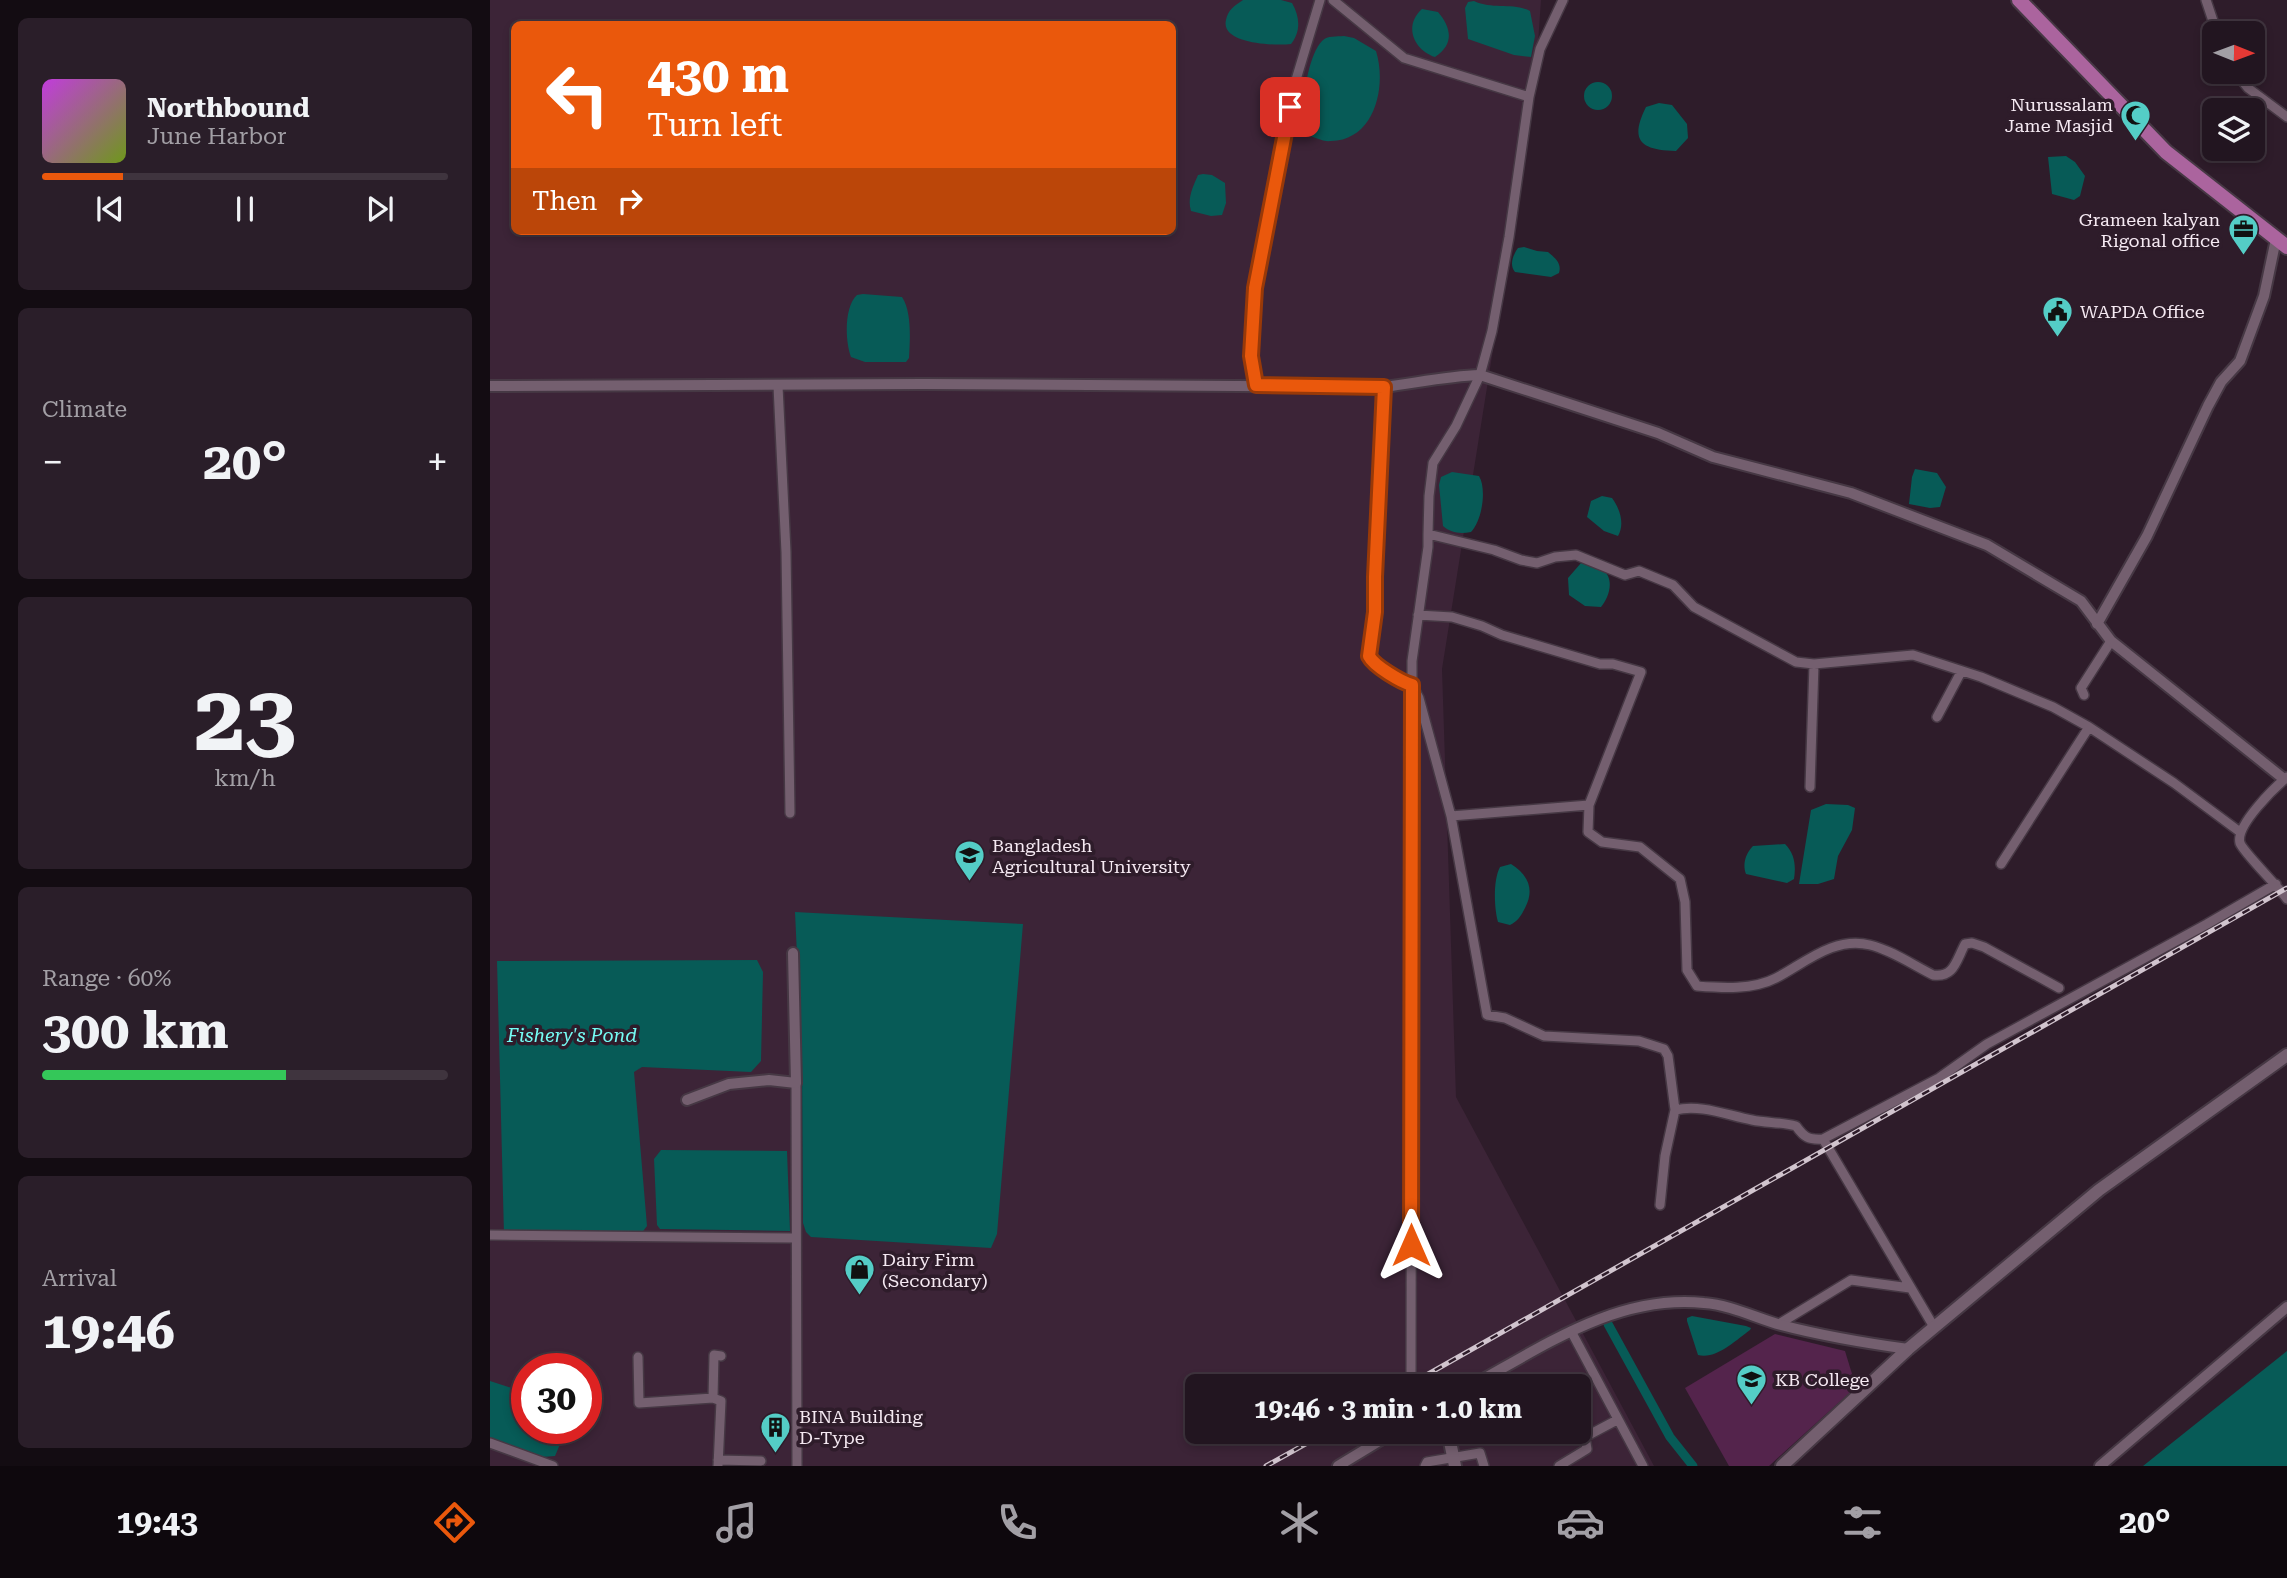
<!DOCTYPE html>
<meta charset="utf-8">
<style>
body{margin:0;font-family:"Roboto Serif",serif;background:#2a1e29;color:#f1f3f6;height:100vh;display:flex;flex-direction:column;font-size:26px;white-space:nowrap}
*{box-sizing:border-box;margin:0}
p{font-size:23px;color:#a29fa5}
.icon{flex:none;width:38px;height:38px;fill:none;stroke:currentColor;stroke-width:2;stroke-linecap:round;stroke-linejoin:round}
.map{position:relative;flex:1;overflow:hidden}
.side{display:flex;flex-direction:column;gap:18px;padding:18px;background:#130c12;width:490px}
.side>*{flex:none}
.hud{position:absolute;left:21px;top:21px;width:665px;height:214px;border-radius:10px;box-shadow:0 4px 10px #0003,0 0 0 2px #3f343e;background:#ea580c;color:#fff;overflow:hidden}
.needle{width:46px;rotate:91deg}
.controls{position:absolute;left:1712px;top:21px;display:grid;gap:14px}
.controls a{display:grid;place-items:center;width:63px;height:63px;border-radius:10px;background:#221520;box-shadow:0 4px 10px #0003,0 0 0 2px #3f343e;font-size:35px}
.speed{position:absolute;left:21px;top:1353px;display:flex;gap:14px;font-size:35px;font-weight:700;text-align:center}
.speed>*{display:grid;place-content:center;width:91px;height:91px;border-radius:50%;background:#221520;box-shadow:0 4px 10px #0003,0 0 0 2px #3f343e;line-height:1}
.speed .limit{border:10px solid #d22;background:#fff;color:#111}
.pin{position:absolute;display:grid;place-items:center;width:60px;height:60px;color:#fff;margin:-30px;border-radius:14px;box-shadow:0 4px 10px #0006}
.me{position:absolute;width:77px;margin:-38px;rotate:0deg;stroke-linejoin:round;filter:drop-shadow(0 0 5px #0008)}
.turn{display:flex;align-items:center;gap:24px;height:147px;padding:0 21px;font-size:32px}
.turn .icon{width:91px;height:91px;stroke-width:2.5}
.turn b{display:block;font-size:49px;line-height:60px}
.then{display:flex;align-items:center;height:66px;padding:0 21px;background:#0003;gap:14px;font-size:26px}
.big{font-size:52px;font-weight:700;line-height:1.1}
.side .card{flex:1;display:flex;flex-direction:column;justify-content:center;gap:10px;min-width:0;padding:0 24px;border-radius:10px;background:#2a1e29}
.side .dial{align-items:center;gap:0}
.dial b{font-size:91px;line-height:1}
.song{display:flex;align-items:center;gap:21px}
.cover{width:84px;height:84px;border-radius:10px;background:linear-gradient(135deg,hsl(290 70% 55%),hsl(80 70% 35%))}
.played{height:7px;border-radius:4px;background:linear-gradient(90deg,#ea580c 20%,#3f343e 20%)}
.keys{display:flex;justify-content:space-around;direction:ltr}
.heat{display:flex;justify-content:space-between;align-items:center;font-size:38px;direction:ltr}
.charge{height:10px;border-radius:5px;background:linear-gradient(90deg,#34c759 60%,#3f343e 0)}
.trip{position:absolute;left:695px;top:1374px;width:406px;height:70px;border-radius:10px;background:#221520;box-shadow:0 4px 10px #0003,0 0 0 2px #3f343e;font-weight:700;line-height:70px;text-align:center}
.menu{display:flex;height:112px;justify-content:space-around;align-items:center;background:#0e080d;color:#a29fa5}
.menu .icon{width:49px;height:49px}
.menu .on{color:#ea580c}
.menu b{font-size:32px;color:#f1f3f6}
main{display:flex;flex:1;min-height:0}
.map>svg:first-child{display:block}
.built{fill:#3c2437;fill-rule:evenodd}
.green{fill:#54244c}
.water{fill:#075b57}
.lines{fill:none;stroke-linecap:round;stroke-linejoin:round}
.canal{stroke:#075b57;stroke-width:9}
.minor-casing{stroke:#463844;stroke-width:12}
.tertiary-casing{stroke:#463844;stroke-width:14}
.secondary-casing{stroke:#463844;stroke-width:16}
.trunk-casing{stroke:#463844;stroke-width:18}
.minor{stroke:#745f6f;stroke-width:9}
.tertiary{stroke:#745f6f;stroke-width:10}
.secondary{stroke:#745f6f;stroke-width:12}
.trunk{stroke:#ab649e;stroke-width:14}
.rail-casing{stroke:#d1c4ce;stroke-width:5}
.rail{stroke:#2e1c2a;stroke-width:2.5;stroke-dasharray:8;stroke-linecap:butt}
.route-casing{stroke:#983908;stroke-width:18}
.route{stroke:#ea580c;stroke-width:12}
.labels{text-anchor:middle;stroke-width:7;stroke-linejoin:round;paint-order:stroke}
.poi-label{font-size:18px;fill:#f5e9f2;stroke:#2e1c2a;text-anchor:start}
.water-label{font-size:19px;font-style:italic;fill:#75fcf4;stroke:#2e1c2a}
</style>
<main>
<section class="side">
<div class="card">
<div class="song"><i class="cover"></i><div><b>Northbound</b><p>June Harbor</p></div></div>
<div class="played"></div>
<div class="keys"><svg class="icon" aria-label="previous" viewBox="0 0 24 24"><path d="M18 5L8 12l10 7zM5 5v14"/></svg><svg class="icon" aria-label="pause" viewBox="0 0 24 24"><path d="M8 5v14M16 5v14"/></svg><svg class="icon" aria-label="next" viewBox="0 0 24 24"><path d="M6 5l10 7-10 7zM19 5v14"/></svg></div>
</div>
<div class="card"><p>Climate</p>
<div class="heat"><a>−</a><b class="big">20°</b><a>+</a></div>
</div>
<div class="card dial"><b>23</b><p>km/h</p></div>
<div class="card"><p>Range · 60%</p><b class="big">300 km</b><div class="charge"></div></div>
<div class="card"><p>Arrival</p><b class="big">19:46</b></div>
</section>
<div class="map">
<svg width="1797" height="1466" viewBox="0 0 1797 1466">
<rect width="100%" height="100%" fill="#2e1c2a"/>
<path class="built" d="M0,0H1051L1045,87L952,669L966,1097L1164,1466H0ZM24,24H682V231H24ZM37,1368H96V1428H37ZM707,1386H1088V1432H707Z"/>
<path class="green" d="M1285,1334L1355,1351L1366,1387L1279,1466H1239L1195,1388Z"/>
<path class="water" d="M753,0H791L802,3C810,17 811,31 801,44C785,46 730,44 736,20C738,10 744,6 753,0Z
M984,1C1003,10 1023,2 1040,11L1045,36L1041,57L1024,55L978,39L975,8L978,2Z
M932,9L948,12C961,27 965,44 945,57C924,50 913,26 932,9Z
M854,36L864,38L886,51C897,86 885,140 841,141C833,142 824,137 815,134C809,114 817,56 832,41C838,35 846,37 854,36Z
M1094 96a14 14 0 1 1 28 0a14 14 0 1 1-28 0Z
M1169,103L1182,105L1197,124L1198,138L1186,151C1151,150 1139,141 1156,107Z
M1576,156L1585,162L1595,176L1590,196L1584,200L1562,194L1558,157Z
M713,174L722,175L735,183L736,203L732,215L721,216L701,211C697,198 703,187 708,175Z
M1034,247L1047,251L1058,252C1065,258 1072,263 1069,273L1061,277L1025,272C1019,265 1023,255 1028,248Z
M373,294L412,297C422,312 420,340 419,358L416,362H375L361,357C355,341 354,307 367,295Z
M1425,469L1447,473L1456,487L1450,507L1440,508L1419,504L1422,477Z
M962,472L989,476C997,489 992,521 981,532C970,534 961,533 953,526L949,485L951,477Z
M1112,496L1122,498C1130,509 1135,524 1128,536L1114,531L1097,517L1101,501Z
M1091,563C1098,565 1107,566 1113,570C1125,579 1119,598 1111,607L1095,606L1079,595L1078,578Z
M1336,804L1358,805L1365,808L1362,830L1348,856L1344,879L1328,884H1309L1321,810Z
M1295,844C1305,854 1306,866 1304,879L1297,883L1256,874C1252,864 1256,853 1263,846Z
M1021,864C1038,875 1045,889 1035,908C1031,916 1028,921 1020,925L1008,922C1004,908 1003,880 1010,867Z
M305,912L533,924L507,1234L501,1248L321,1237L316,1232L313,1223L312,1063Z
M267,960L273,972L271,1061L261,1072L152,1067L144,1072L157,1226L150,1235L14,1234L7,961Z
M171,1150L297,1151L300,1231L170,1229L167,1225L164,1159Z
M1202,1316L1256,1326L1261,1328L1260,1330C1246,1340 1226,1360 1208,1355L1197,1321V1318Z
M1797,1351V1466H1653Z
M0,1381L37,1393V1428H77L65,1456L52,1457L0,1441Z"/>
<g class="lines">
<path class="canal" d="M1118,1324L1180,1437L1203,1466"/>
<defs>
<path id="minor" d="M843,0L914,58L1039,97
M1716,0L1727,33
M1745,72L1758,88L1797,117
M766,385L761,356L766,288L805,83L830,0
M288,386L296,552L300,813
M894,387L885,577V612L879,656C884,666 911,682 922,685L921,1386
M938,534L939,496L943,463L966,426L990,375L1002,331L1019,237L1039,97L1050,49L1073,0
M928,615L962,617L992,626L1012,635L1110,664H1123L1151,672L1099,805
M1594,695L1591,688L1621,641
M1447,717L1471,672
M1797,777C1784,788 1745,826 1750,843C1753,852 1788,886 1797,899
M1320,787L1324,664
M961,816L1099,805L1098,832L1112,842L1150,847L1190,879L1195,902L1197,970L1207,986C1232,988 1263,990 1286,978C1315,963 1344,936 1380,945C1401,950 1423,965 1443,975C1464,978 1466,961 1475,944L1482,943L1494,947L1569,988
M1750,832L1684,783L1599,727L1563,707L1491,677L1423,655L1324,664L1306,662L1204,607L1183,585L1149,571L1135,575L1086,555L1065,557L1047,563L1031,560L1004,550L938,534V547L922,661V685L929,698L961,816L997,1015L1015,1018L1054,1036L1149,1041L1174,1049L1178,1056L1185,1110C1211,1104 1236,1115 1262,1120C1276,1123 1291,1122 1306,1126C1314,1137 1318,1140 1333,1139L1449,1078L1497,1044L1717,924L1786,884
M1511,864L1599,727
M306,1083L307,1466
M1333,1139L1444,1327
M1170,1205L1175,1156L1185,1110
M0,1235L305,1238
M1289,1324L1361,1280L1420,1288
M1081,1331L1153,1466
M148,1357L149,1403L223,1398L231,1401L228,1466
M223,1398L224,1355L231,1356
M0,1443L63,1466
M228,1460L271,1461
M935,1466L937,1462L990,1453L994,1466
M1069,1466L1097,1449L1095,1437L1127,1420"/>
<path id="tertiary" d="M0,386L433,384L894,387C926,383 957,376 990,375L1168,433L1223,457L1361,493L1497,545L1591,601L1621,641L1794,779
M1607,624L1657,536L1718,406L1731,382L1750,361L1774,296L1786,239
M197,1100L239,1084L279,1080L306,1083L303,953
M981,1386C1054,1346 1127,1294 1214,1303C1241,1305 1266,1318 1291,1325C1333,1336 1375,1343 1418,1349
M848,1466L904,1432
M1610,1466L1797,1307"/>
<path id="secondary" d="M958,1432L965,1466
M1292,1466L1418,1349L1609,1190L1797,1055"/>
<path id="trunk" d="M1529,0L1676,152L1797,247"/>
</defs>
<use href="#minor" class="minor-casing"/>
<use href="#tertiary" class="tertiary-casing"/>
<use href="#secondary" class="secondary-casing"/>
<use href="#trunk" class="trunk-casing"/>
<use href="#minor" class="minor"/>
<use href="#tertiary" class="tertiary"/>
<use href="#secondary" class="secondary"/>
<use href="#trunk" class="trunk"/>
<defs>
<path id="rail" d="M917,1386L1797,888
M776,1466L837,1432"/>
</defs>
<use href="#rail" class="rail-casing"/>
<use href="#rail" class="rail"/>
</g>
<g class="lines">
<defs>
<path id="route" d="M800,107L765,288L761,356L766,385L894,387L885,577V612L879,656C884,666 911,682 922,685L921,1245"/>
</defs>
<use href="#route" class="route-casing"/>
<use href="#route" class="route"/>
</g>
<defs>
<symbol id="mosque-pin" viewBox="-11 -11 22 30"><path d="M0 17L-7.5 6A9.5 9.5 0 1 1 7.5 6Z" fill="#54cdc6" stroke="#2e1c2a"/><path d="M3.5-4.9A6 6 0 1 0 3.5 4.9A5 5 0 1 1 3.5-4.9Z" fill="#111"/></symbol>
<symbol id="office-pin" viewBox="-11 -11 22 30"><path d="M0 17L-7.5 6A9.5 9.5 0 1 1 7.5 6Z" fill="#54cdc6" stroke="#2e1c2a"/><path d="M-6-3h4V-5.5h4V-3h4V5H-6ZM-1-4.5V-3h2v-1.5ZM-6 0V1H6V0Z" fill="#111"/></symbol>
<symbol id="civic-pin" viewBox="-11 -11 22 30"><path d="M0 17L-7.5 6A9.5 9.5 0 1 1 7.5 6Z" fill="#54cdc6" stroke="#2e1c2a"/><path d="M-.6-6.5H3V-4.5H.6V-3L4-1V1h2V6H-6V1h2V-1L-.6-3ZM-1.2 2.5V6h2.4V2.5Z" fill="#111"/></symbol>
<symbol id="university-pin" viewBox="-11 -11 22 30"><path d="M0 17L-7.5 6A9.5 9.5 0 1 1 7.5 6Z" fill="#54cdc6" stroke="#2e1c2a"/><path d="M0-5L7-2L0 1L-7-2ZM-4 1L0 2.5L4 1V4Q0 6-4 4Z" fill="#111"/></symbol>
<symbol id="shop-pin" viewBox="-11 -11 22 30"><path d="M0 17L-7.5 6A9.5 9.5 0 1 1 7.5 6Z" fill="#54cdc6" stroke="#2e1c2a"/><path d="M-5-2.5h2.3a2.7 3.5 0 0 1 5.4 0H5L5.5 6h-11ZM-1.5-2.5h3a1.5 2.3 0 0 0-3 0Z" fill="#111"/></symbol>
<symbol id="building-pin" viewBox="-11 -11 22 30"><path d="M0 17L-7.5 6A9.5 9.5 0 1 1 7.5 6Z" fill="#54cdc6" stroke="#2e1c2a"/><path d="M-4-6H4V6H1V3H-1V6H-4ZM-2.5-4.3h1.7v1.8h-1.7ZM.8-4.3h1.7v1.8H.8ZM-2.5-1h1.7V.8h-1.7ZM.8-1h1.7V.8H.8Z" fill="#111"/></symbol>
</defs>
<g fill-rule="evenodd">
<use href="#mosque-pin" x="1628" y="98" width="35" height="47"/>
<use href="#office-pin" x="1736" y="212" width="35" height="47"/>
<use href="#civic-pin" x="1550" y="294" width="35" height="47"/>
<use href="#university-pin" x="462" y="838" width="35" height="47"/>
<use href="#shop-pin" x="352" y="1252" width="35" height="47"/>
<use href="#university-pin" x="1244" y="1362" width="35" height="47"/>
<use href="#building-pin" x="268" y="1410" width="35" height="47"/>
</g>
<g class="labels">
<g class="poi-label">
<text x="1623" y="111" text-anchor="end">Nurussalam<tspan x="1623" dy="21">Jame Masjid</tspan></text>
<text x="1730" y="226" text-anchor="end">Grameen kalyan<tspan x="1730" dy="21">Rigonal office</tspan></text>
<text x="1590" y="318">WAPDA Office</text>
<text x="502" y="852">Bangladesh<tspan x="502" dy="21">Agricultural University</tspan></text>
<text x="392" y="1266">Dairy Firm<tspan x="392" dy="21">(Secondary)</tspan></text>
<text x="1285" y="1386">KB College</text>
<text x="309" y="1423">BINA Building<tspan x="309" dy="21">D-Type</tspan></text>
</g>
<g class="water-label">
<text x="82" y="1042">Fishery's Pond</text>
</g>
</g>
</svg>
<div class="controls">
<a><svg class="needle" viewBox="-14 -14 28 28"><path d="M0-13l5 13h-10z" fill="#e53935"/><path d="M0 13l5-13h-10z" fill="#a29fa5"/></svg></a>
<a><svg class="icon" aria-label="layers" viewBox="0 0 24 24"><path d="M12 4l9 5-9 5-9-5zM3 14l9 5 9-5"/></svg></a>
</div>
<div class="speed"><div class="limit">30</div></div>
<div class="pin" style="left:800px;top:107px;background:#d93025"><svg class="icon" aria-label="arrive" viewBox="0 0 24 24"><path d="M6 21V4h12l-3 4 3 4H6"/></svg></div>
<svg class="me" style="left:921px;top:1245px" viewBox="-20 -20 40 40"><path d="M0-17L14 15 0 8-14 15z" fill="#ea580c" stroke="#fff" stroke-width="4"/></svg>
<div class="trip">19:46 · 3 min · 1.0 km</div>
<div class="hud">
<div class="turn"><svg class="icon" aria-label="left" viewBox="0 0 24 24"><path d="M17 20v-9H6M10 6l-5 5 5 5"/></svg><div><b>430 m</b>Turn left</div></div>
<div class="then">Then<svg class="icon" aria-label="right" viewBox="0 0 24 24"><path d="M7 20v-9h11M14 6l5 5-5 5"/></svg></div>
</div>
</div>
</main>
<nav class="menu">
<b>19:43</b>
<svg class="icon on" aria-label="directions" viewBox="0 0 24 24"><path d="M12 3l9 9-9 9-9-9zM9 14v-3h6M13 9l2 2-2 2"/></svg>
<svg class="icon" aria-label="music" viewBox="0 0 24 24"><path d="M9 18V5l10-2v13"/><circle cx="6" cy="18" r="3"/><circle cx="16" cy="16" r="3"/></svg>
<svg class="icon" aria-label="phone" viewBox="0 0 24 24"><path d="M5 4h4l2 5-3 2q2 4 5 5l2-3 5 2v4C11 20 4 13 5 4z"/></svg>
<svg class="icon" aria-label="climate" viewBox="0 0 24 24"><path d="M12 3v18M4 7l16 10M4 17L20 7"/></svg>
<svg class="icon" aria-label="car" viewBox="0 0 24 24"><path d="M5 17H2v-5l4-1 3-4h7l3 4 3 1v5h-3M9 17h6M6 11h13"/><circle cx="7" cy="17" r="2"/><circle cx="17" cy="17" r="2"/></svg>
<svg class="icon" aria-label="filters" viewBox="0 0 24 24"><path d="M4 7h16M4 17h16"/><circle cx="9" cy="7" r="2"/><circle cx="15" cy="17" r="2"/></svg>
<b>20°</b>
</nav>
